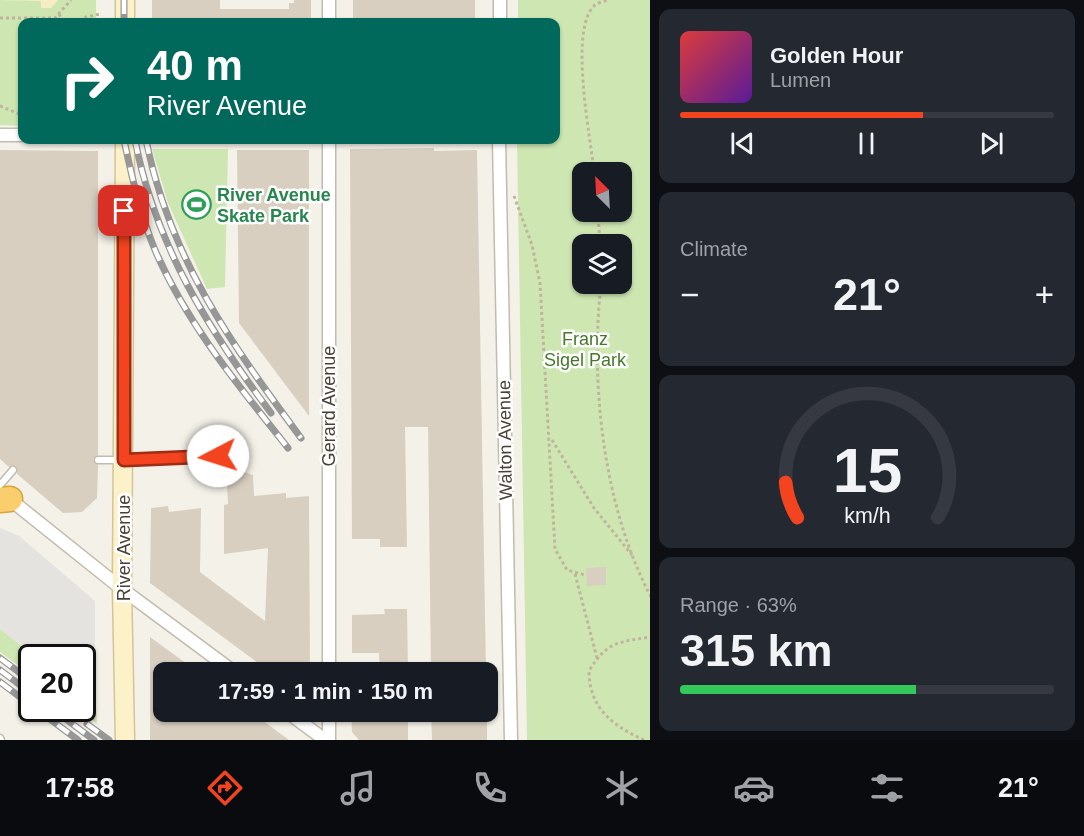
<!DOCTYPE html>
<meta charset="utf-8">
<style>
body{margin:0;font-family:Arial,sans-serif;background:#242831;color:#f1f3f6;height:100vh;display:flex;flex-direction:column;font-size:22px;white-space:nowrap}
*{box-sizing:border-box;margin:0}
p{font-size:20px;color:#9ea1a6}
.icon{flex:none;width:33px;height:33px;fill:none;stroke:currentColor;stroke-width:2;stroke-linecap:round;stroke-linejoin:round}
.map{position:relative;flex:1;overflow:hidden}
.drawer{display:flex;flex-direction:column;gap:9px;padding:9px;background:#0d0f14;width:434px}
.drawer>*{flex:none}
.top-card{position:absolute;left:18px;top:18px;width:542px;height:126px;border-radius:12px;box-shadow:0 2px 4px #0004;background:#00695c;color:#fff;overflow:hidden}
.needle{width:39px;rotate:336deg}
.controls{position:absolute;left:572px;top:162px;display:grid;gap:12px}
.controls a{display:grid;place-items:center;width:60px;height:60px;border-radius:12px;background:#171b24;box-shadow:0 2px 4px #0004;font-size:30px}
.speed{position:absolute;left:18px;top:644px;display:flex;gap:12px;font-size:30px;font-weight:700;text-align:center}
.speed>*{display:grid;place-content:center;width:78px;height:78px;border-radius:50%;background:#171b24;box-shadow:0 2px 4px #0004;line-height:1}
.speed .limit{border:3px solid #111;border-radius:9px;background:#fff;color:#111}
.pin{position:absolute;display:grid;place-items:center;width:51px;height:51px;color:#fff;margin:-26px;border-radius:12px;box-shadow:0 3px 9px #0006}
.me{position:absolute;width:66px;margin:-33px;rotate:265deg;stroke-linejoin:round;filter:drop-shadow(0 0 4px #0008)}
.turn{display:flex;align-items:center;gap:21px;height:126px;padding:0 30px;font-size:27px}
.turn .icon{width:78px;height:78px;stroke-width:2.5}
.turn b{display:block;font-size:42px;line-height:51px}
.big{font-size:45px;font-weight:600;line-height:1.1}
.drawer .tile{flex:1;display:flex;flex-direction:column;justify-content:center;gap:9px;min-width:0;padding:0 21px;border-radius:12px;background:#242831}
.drawer .dial{align-items:center;gap:0}
.dial svg{height:156px;overflow:visible;fill:none;stroke:#363941;stroke-width:7;stroke-linecap:round;text-anchor:middle}
.dial text{fill:#f1f3f6;stroke:none}
.song{display:flex;align-items:center;gap:18px}
.cover{width:72px;height:72px;border-radius:9px;background:linear-gradient(135deg,hsl(0 70% 55%),hsl(270 70% 35%))}
.played{height:6px;border-radius:3px;background:linear-gradient(90deg,#f4431f 65%,#363941 65%)}
.keys{display:flex;justify-content:space-around;direction:ltr}
.heat{display:flex;justify-content:space-between;align-items:center;font-size:33px;direction:ltr}
.charge{height:9px;border-radius:4px;background:linear-gradient(90deg,#34c759 63%,#363941 0)}
.trip{position:absolute;left:153px;top:662px;width:345px;height:60px;border-radius:12px;background:#171b24;box-shadow:0 2px 4px #0004;font-weight:600;line-height:60px;text-align:center}
.menu{display:flex;height:96px;justify-content:space-around;align-items:center;background:#090b0e;color:#9ea1a6}
.menu .icon{width:42px;height:42px}
.menu .selected{color:#f4431f}
.menu b{font-size:27px;color:#f1f3f6}
main{display:flex;flex:1;min-height:0}
.map>svg:first-child{display:block}
.green{fill:#cee7b2;fill-rule:evenodd}
.sand{fill:#f7edc5}
.parking{fill:#e5e3e0}
.building{fill:#d8cfc1}
.lines{fill:none;stroke-linecap:round;stroke-linejoin:round}
.lane-casing{stroke:#c2bbae;stroke-width:9}
.street-casing{stroke:#c2bbae;stroke-width:15}
.secondary-casing{stroke:#d2c599;stroke-width:21}
.highway-casing{stroke:#d9a33d;stroke-width:27}
.path{stroke:#c0b49d;stroke-width:3;stroke-dasharray:3 3;stroke-linecap:butt}
.lane{stroke:#fff;stroke-width:6}
.street{stroke:#fff;stroke-width:12}
.secondary{stroke:#fdf1c9;stroke-width:18}
.highway{stroke:#face6d;stroke-width:24}
.rail-casing{stroke:#979797;stroke-width:7}
.rail{stroke:#fff;stroke-width:4.5;stroke-dasharray:14;stroke-linecap:butt}
.route-casing{stroke:#9f2c14;stroke-width:15}
.route{stroke:#f4431f;stroke-width:10}
.labels{text-anchor:middle;stroke-width:5;stroke-linejoin:round;paint-order:stroke}
.leisure-label{font-size:18px;font-weight:bold;fill:#27864d;stroke:#fff;text-anchor:start}
.park-label{font-size:18px;fill:#47782b;stroke:#fff}
.street-label{font-size:18px;fill:#474137;stroke:#fff}
</style>
<main>
<div class="map">
<svg width="651" height="740" viewBox="0 0 651 740">
<rect width="100%" height="100%" fill="#f4f1e8"/>
<path class="green" d="M0,0H96V22H22V126L0,125Z
M518,0H650V740H527L517,140H555V22H518ZM582,172H621V212H582ZM582,244H621V284H582Z
M152,149H228L225,287L207,289L168,203Z
M0,629L36,657H32L31,675L0,652Z
M95,691L97,724L76,708H82L83,693L88,697Z"/>
<path class="sand" d="M0,0H58L51,8H41V1Z"/>
<path class="parking" d="M0,528L19,536L95,601V691L88,697L83,693L82,657H36L0,629Z"/>
<path class="building" d="M152,0H220V9H289V3H294V0H311V22H152Z
M353,0H475V22H353Z
M434,148V151L477,150L486,672H431L428,427H405L407,547H380V539H352L350,149Z
M0,150L98,151V455L93,459L98,465L97,498L82,512L63,513L17,474L16,466L9,467L0,459Z
M237,150H309V416L239,323Z
M244,466V472L253,475L254,496L286,493V498L309,496L310,672H270L150,583L151,508L168,506L169,512L201,508L200,572L265,621L268,548L224,554V505L228,504L226,467Z
M606,567V585L587,586L586,568Z
M384,609H407L408,672L380,671L379,653H352V615L385,614Z
M150,637L198,672H164V711H250L289,740H150Z
M351,711H380V714L386,713V716H408V740H359L352,732Z
M431,711L487,712V740H432Z"/>
<g class="lines">
<defs>
<path id="lane" d="M98,460H149L218,455
M0,485L13,470
M0,738L1,740"/>
<path id="street" d="M329,22V0
M500,22V0
M0,135H22
M329,140V672
M499,140L511,740
M7,497L122,589L234,672
M286,711L325,740
M329,711V740"/>
<path id="secondary" d="M125,22V0
M125,140L122,589L125,740"/>
<path id="highway" d="M0,500L10,499"/>
</defs>
<use href="#lane" class="lane-casing"/>
<use href="#street" class="street-casing"/>
<use href="#secondary" class="secondary-casing"/>
<use href="#highway" class="highway-casing"/>
<path class="path" d="M59,14L63,22
M0,18H55L71,0
M80,22L86,17L100,14
M0,106L22,115
M594,172C591,139 568,28 595,5C598,3 604,1 608,0
M514,196L532,245L540,283L555,549L567,570L585,575
M598,212L600,244
M601,284C590,384 603,506 651,597
M552,440L594,508L632,555
M575,574L597,658
M644,740C613,726 589,708 589,671C607,641 619,642 651,637"/>
<use href="#lane" class="lane"/>
<use href="#street" class="street"/>
<use href="#secondary" class="secondary"/>
<use href="#highway" class="highway"/>
<defs>
<path id="rail" d="M124,0V22
M124,140C132,177 140,214 155,250C187,324 238,385 288,448
M135,140C155,244 208,329 271,413
M146,140C170,259 230,342 301,438
M0,658L32,682
M0,670L32,694
M0,682L32,706
M35,708L78,740
M51,708L94,740
M87,724L109,740"/>
</defs>
<use href="#rail" class="rail-casing"/>
<use href="#rail" class="rail"/>
</g>
<g class="lines">
<defs>
<path id="route" d="M124,211V460L218,456"/>
</defs>
<use href="#route" class="route-casing"/>
<use href="#route" class="route"/>
</g>
<defs>
<symbol id="stadium-ring" viewBox="-11 -11 22 22"><circle r="9.5" fill="#fff" stroke="#2e9e5b" stroke-width="1.5"/><path d="M0-5a6.5 5 0 1 0 0 10a6.5 5 0 1 0 0-10ZM-3.5-1.8h7v3.6h-7Z" fill="#2e9e5b"/></symbol>
</defs>
<g fill-rule="evenodd">
<use href="#stadium-ring" x="180" y="188" width="33" height="33"/>
</g>
<g class="labels">
<g class="leisure-label">
<text x="217" y="201">River Avenue<tspan x="217" dy="21">Skate Park</tspan></text>
</g>
<g class="park-label">
<text x="585" y="345">Franz<tspan x="585" dy="21">Sigel Park</tspan></text>
</g>
<g class="street-label">
<text transform="translate(329 406) rotate(-90)" y="6">Gerard Avenue</text>
<text transform="translate(505 440) rotate(-91)" y="6">Walton Avenue</text>
<text transform="translate(124 548) rotate(-90)" y="6">River Avenue</text>
</g>
</g>
</svg>
<div class="controls">
<a><svg class="needle" viewBox="-14 -14 28 28"><path d="M0-13l5 13h-10z" fill="#e53935"/><path d="M0 13l5-13h-10z" fill="#9ea1a6"/></svg></a>
<a><svg class="icon" aria-label="layers" viewBox="0 0 24 24"><path d="M12 4l9 5-9 5-9-5zM3 14l9 5 9-5"/></svg></a>
</div>
<div class="speed"><div class="limit">20</div></div>
<div class="pin" style="left:124px;top:211px;background:#d93025"><svg class="icon" aria-label="arrive" viewBox="0 0 24 24"><path d="M6 21V4h12l-3 4 3 4H6"/></svg></div>
<svg class="me" style="left:218px;top:456px" viewBox="-20 -20 40 40"><circle r="19" fill="#fff"/><path d="M0-13L10 11 0 6-10 11z" fill="#f4431f"/></svg>
<div class="trip">17:59 · 1 min · 150 m</div>
<div class="top-card">
<div class="turn"><svg class="icon" aria-label="right" viewBox="0 0 24 24"><path d="M7 20v-9h11M14 6l5 5-5 5"/></svg><div><b>40 m</b>River Avenue</div></div>
</div>
</div>
<section class="drawer">
<div class="tile">
<div class="song"><i class="cover"></i><div><b>Golden Hour</b><p>Lumen</p></div></div>
<div class="played"></div>
<div class="keys"><svg class="icon" aria-label="previous" viewBox="0 0 24 24"><path d="M18 5L8 12l10 7zM5 5v14"/></svg><svg class="icon" aria-label="pause" viewBox="0 0 24 24"><path d="M8 5v14M16 5v14"/></svg><svg class="icon" aria-label="next" viewBox="0 0 24 24"><path d="M6 5l10 7-10 7zM19 5v14"/></svg></div>
</div>
<div class="tile"><p>Climate</p>
<div class="heat"><a>−</a><b class="big">21°</b><a>+</a></div>
</div>
<div class="tile dial"><svg viewBox="0 0 100 80">
<path d="M14 69A42 42 0 1 1 86 69"/>
<path d="M14 69A42 42 0 0 1 8 51" stroke="#f4431f"/>
<text x="50" y="56" font-size="32" font-weight="700">15</text>
<text x="50" y="72" font-size="11">km/h</text>
</svg></div>
<div class="tile"><p>Range · 63%</p><b class="big">315 km</b><div class="charge"></div></div>
</section>
</main>
<nav class="menu">
<b>17:58</b>
<svg class="icon selected" aria-label="directions" viewBox="0 0 24 24"><path d="M12 3l9 9-9 9-9-9zM9 14v-3h6M13 9l2 2-2 2"/></svg>
<svg class="icon" aria-label="music" viewBox="0 0 24 24"><path d="M9 18V5l10-2v13"/><circle cx="6" cy="18" r="3"/><circle cx="16" cy="16" r="3"/></svg>
<svg class="icon" aria-label="phone" viewBox="0 0 24 24"><path d="M5 4h4l2 5-3 2q2 4 5 5l2-3 5 2v4C11 20 4 13 5 4z"/></svg>
<svg class="icon" aria-label="climate" viewBox="0 0 24 24"><path d="M12 3v18M4 7l16 10M4 17L20 7"/></svg>
<svg class="icon" aria-label="car" viewBox="0 0 24 24"><path d="M5 17H2v-5l4-1 3-4h7l3 4 3 1v5h-3M9 17h6M6 11h13"/><circle cx="7" cy="17" r="2"/><circle cx="17" cy="17" r="2"/></svg>
<svg class="icon" aria-label="filters" viewBox="0 0 24 24"><path d="M4 7h16M4 17h16"/><circle cx="9" cy="7" r="2"/><circle cx="15" cy="17" r="2"/></svg>
<b>21°</b>
</nav>
